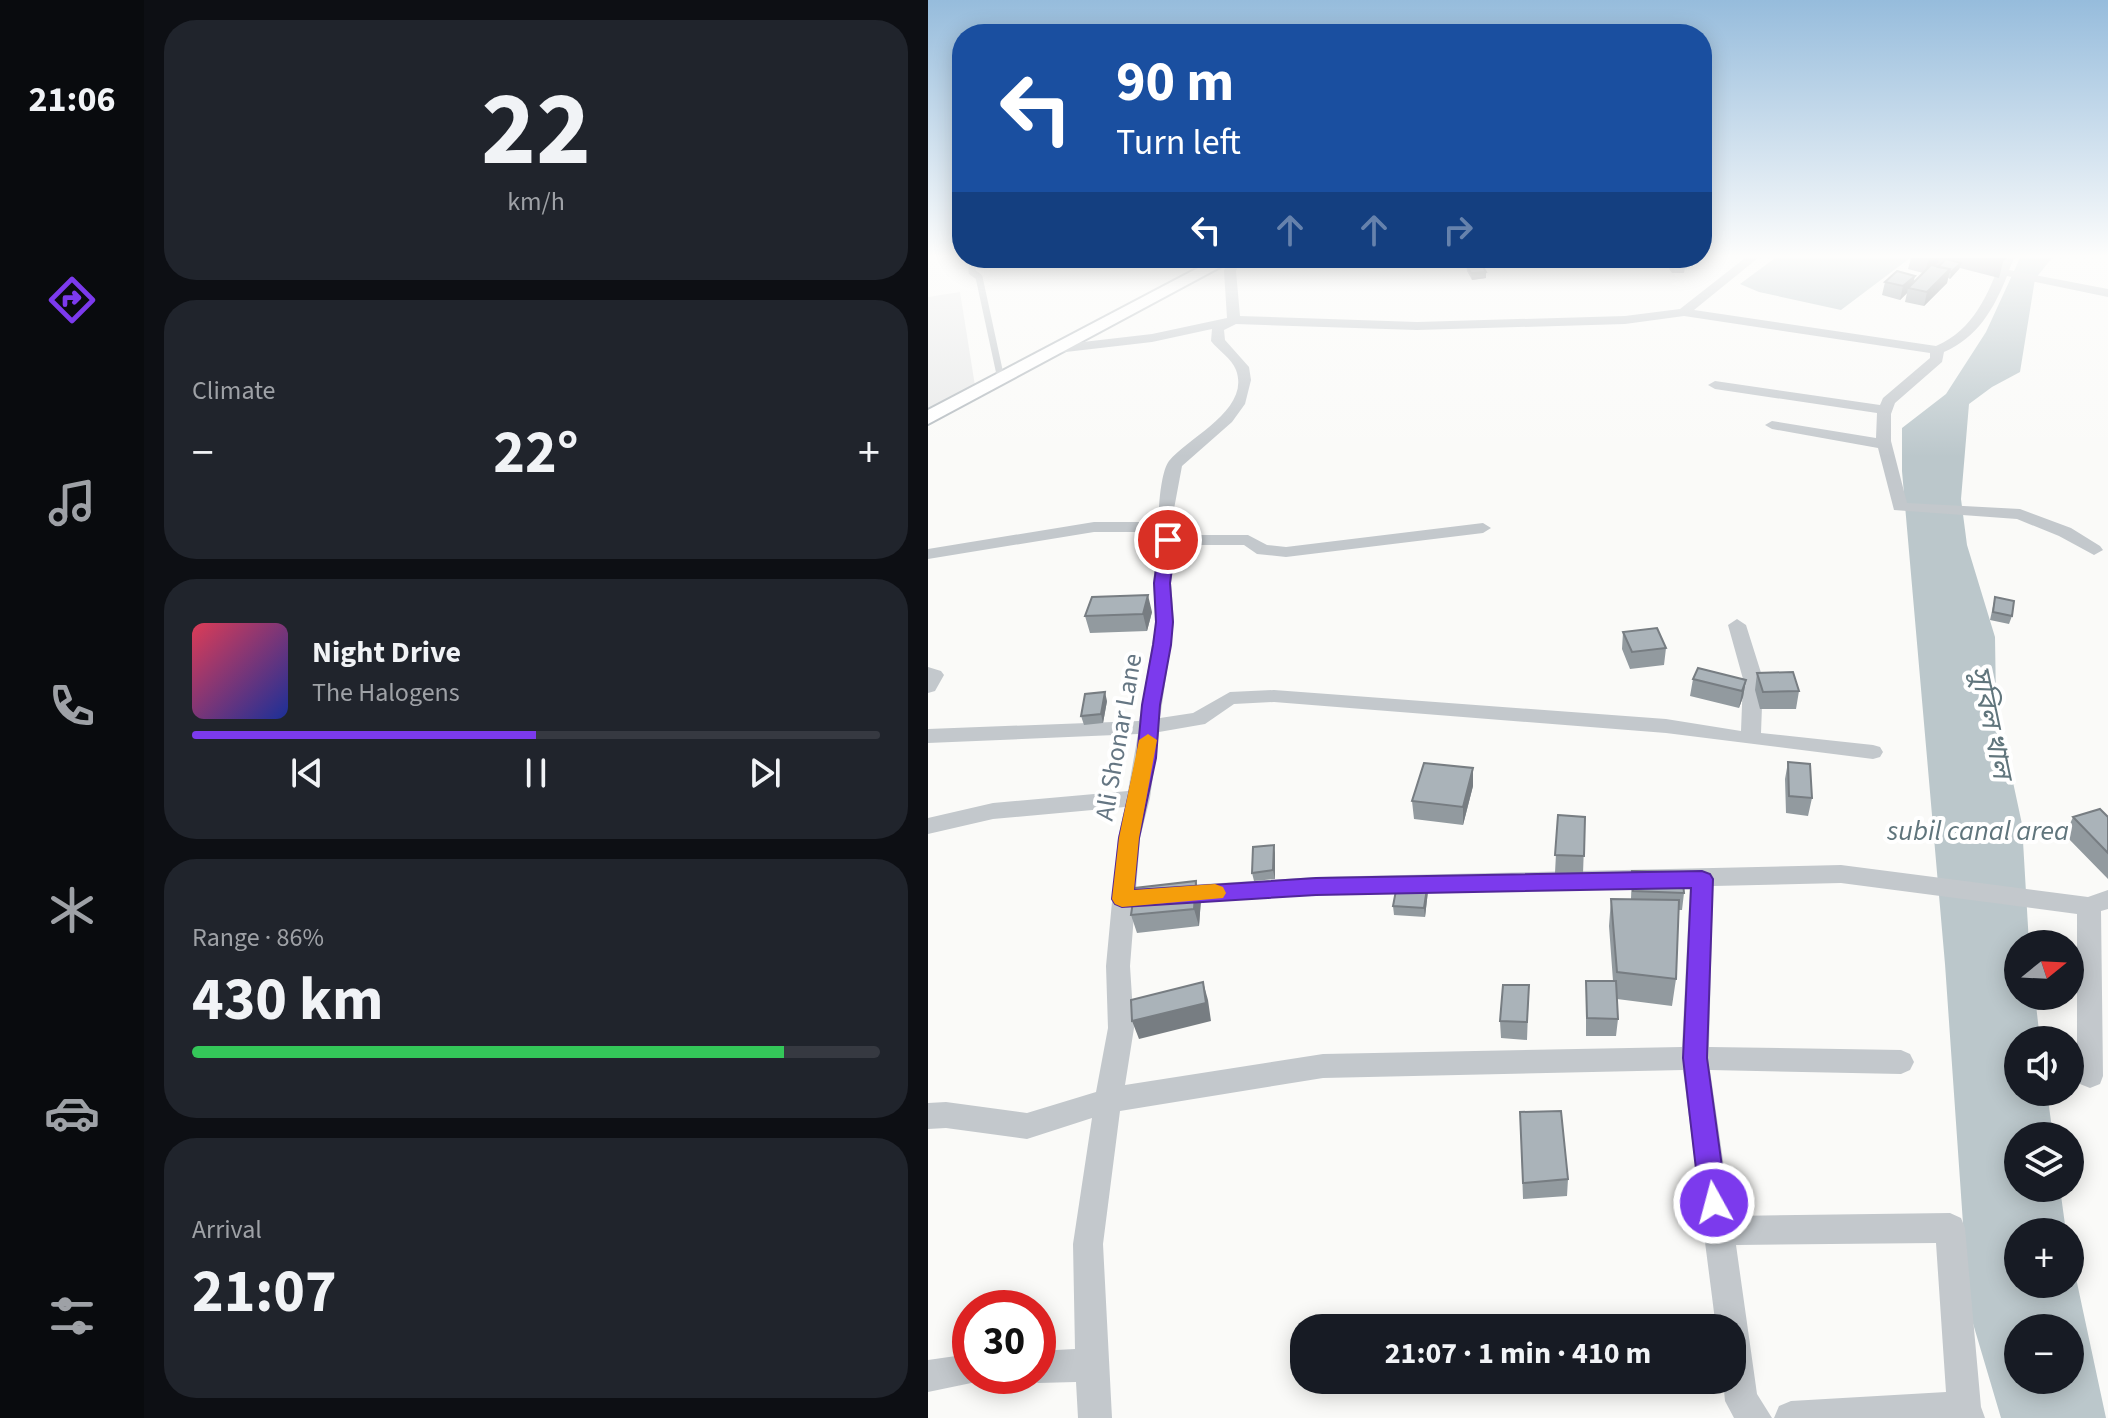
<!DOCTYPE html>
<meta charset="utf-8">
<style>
body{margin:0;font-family:"Source Sans 3","Noto Sans Bengali",sans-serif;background:#20242c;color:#f1f3f6;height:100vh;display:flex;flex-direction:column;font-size:30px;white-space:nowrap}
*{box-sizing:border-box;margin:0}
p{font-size:26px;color:#9ea1a6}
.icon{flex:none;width:44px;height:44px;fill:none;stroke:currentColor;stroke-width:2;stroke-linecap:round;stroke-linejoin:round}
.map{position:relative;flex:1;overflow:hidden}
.panel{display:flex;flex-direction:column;gap:20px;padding:20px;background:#0d0f14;width:784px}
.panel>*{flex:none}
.top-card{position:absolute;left:24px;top:24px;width:760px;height:244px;border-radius:32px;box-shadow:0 4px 20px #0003;background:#1a4fa0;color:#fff;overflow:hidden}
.needle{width:52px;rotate:72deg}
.buttons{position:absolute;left:1076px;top:930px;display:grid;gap:16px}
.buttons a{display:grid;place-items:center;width:80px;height:80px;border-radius:50%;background:#171b24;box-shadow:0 4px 20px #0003;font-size:40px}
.speed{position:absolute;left:24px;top:1290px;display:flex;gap:16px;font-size:40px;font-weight:700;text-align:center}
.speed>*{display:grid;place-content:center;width:104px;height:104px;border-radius:50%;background:#171b24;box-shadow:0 4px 20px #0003;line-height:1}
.speed .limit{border:12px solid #d22;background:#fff;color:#111}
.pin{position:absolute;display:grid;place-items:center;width:68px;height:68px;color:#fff;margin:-34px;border:4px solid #fff;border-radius:50%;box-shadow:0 2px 8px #0007}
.me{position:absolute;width:88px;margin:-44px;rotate:353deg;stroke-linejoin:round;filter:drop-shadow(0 0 6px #0008)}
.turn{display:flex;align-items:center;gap:28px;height:168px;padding:0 32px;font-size:36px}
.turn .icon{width:104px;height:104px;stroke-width:2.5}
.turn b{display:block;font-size:56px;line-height:68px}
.lanes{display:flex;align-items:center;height:76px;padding:0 32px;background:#0003;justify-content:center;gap:40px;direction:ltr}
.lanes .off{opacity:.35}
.big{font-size:60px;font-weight:700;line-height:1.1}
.panel .tile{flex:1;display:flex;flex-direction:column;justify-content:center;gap:12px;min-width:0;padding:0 28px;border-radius:32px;background:#20242c}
.panel .dial{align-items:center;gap:0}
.dial b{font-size:104px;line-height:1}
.song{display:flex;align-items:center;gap:24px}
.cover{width:96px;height:96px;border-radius:12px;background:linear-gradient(135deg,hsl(350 70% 55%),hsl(230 70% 35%))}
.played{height:8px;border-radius:4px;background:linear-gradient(90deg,#7c3aed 50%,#363941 50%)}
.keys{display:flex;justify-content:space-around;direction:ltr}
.heat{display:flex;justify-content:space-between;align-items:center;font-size:44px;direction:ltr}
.charge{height:12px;border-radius:6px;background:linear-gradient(90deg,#34c759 86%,#363941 0)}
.trip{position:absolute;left:362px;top:1314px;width:456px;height:80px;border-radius:32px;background:#171b24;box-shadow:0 4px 20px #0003;font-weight:700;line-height:80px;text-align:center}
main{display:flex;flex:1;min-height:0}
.tabs{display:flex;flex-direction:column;width:144px;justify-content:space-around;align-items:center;background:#090b0e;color:#9ea1a6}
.tabs .icon{width:56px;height:56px}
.tabs .active{color:#7c3aed}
.tabs b{font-size:36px;color:#f1f3f6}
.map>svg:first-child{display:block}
.built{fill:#e8e9e9}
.water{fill:#bbc7cb;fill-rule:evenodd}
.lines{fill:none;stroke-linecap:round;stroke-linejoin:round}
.secondary-casing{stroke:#b3babf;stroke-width:4}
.service{stroke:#c3c8cc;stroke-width:7}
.minor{fill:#c3c8cc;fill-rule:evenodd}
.secondary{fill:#fff;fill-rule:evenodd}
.wall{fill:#929a9f}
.shaded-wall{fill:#777d82}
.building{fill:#aab3b9;stroke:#777d82;stroke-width:2}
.route{fill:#7c3aed;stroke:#51269a;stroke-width:2}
.slow{fill:#f59e0b}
.labels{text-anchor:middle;stroke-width:8;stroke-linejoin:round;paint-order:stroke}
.street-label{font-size:26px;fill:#657683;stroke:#fff}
.water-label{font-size:28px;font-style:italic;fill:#60757c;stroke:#fff}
</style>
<main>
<nav class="tabs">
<b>21:06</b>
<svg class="icon active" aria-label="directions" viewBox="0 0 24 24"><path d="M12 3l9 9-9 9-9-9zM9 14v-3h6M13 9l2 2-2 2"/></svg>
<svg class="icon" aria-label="music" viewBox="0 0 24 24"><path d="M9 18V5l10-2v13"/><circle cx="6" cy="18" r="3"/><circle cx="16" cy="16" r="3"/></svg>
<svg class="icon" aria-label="phone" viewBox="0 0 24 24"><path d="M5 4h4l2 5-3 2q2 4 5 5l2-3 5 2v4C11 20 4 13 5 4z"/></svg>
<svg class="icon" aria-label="climate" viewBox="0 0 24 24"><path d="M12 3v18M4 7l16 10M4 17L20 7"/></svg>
<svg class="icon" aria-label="car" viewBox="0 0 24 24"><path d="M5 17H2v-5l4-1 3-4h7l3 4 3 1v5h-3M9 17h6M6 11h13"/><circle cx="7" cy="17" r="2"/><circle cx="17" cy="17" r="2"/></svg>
<svg class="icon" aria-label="filters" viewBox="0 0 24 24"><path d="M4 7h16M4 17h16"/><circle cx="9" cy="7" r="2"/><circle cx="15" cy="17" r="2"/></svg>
</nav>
<section class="panel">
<div class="tile dial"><b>22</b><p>km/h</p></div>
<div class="tile"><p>Climate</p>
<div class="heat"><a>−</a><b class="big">22°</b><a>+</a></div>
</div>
<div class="tile">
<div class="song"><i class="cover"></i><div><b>Night Drive</b><p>The Halogens</p></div></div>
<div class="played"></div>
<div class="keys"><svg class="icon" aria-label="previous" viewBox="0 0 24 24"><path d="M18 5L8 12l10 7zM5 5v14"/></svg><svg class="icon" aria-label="pause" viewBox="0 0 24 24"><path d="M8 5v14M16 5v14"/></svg><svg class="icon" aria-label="next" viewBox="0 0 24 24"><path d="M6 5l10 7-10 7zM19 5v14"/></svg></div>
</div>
<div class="tile"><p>Range · 86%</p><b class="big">430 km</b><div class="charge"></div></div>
<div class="tile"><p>Arrival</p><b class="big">21:07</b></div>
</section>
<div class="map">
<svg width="1180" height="1418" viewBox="0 0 1180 1418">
<rect width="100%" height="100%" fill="#fafaf8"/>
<path class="built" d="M32,292L48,392L0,418V297Z"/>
<path class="water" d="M847,258H982L913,310L831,292L812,284Z
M1092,258H1124L1107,279L1092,372L1064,387L1041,404L1033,499L1039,545L1067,637L1068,703L1094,824L1101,944H1090V996H1107L1112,1040H1090V1092H1119L1125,1136H1090V1188H1132L1138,1232H1090V1284H1142V1250L1178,1418H1073L1041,1310L1017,964L974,471V428L1018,394L1058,332ZM1090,1328H1142V1380H1090Z"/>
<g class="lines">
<defs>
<path id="secondary" d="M289,258H309L0,424V410Z"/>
</defs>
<use href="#secondary" class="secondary-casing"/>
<path class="service" d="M36,258L44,260V272L51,277L73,379"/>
<path class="minor" d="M300,258H312L308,271L312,316L489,322L697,316L752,309L817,258H830L766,310L1008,346C1046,330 1060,294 1074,258H1086L1081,270L1180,289V297L1079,276C1066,309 1049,338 1016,352L1014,362L967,403L963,414V441L979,503L1092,509L1143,528L1172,546L1175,550L1166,555L1131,536L1089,519L966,510L950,448L844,429L837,425L844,421L948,438L949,413L787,389L780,385L787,381L952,405L955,398L1002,358V353L756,316L697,324L489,330L308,324L296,330L297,340L321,367L323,380L317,404L304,422L254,466L246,509L248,535H320L339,545L358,547L555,523L563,528L555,533L358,557L329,554L316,545H248L243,583L246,622L232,718L265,713L302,692L346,690L738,719L813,731L815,679L800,625L809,619L818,625L835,679L833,733L945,745L952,747L955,752L952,757L945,759L738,733L346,702L306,704L277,724L231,732L222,798L212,838L202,966L206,1028L197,1085L395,1054L754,1047L762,886L388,895L246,904L238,901L234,895L238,889L246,886L388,877L913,865L1160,897L1180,890V909L1173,911L1175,1076L1172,1084L1162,1088L1152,1084L1149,1076V914L913,883L785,886L781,1047L973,1050L982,1054L986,1062L982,1070L973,1074L782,1070L803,1216L1022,1213L1033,1218L1037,1228L1053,1407L1057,1418H846L851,1406L863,1401L1018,1392L1008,1243L808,1245L829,1394L844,1418H806L797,1401L795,1380H804V1328H788L755,1070L395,1078L192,1111L175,1244L184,1418H150L148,1382L110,1383L99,1378L98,1376H110V1351L147,1349L145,1244L164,1118L99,1139L18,1128L0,1129V1103L18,1102L99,1113L168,1092L180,1028L178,966L190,838L197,807L65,819L0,834V818L65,803L200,791L210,734L0,743V729L211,721L228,622L225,583L231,532H166L0,559V549L166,522H231C230,509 233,471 241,461C260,437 323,410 308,370C304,359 290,350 283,341L284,329L224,342L129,353L122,349L129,345L224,334L299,318L296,271Z
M0,667L13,671L16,675L7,691L0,693Z
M42,1354V1376H56L53,1381L0,1392V1360Z"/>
<use href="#secondary" class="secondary"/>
</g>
<path class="wall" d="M736,258H751L757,266L756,273H744L736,261Z
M983,258H1079L1075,262L1071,278L1032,268L1022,279L1020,278L1019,283L996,306L977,302L979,293L972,300L954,295L957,282L985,283L995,273L980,269Z
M538,264L558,272V278L544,280L539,271Z
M1067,597L1084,616L1081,624L1062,620Z
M224,612L219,631L162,633L157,616Z
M695,632L738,648L736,665L702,669L694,649Z
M829,673L871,691L868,709H832L827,690Z
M765,679L818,680L815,697L811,708L762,696Z
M179,701L175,723L156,725L153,716Z
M860,762L884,798L880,816L858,813L857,779Z
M545,786L535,825L486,819L484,801Z
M630,815L657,817L655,874L627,873Z
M1145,817H1180V879L1137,835Z
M347,853V879L326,881L324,873Z
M704,871L756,893L754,910H750L748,979L744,1006L689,999L690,1019L688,1036H658V981H685L681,926L683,899H703Z
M268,881L273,899L271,926L209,933L203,915Z
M500,891L497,917L466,915L465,906Z
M601,985L599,1040L573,1038L572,1021Z
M592,1112L640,1179L639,1196L595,1199Z"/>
<path class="shaded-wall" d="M1003,258H1011L1010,263L997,273L1000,260Z
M1033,263L1031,269L1022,279L1023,272Z
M1022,269L1019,283L996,306L999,292Z
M558,272V278L544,280L543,273Z
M987,276L984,289L980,288L979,293L972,300L975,286Z
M220,595L224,612L219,631L215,614Z
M818,680L815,697L811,708L814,691Z
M177,692L179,701L175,723L173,714Z
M545,768V786L535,825V807Z
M346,845L347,853V879L345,870Z
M268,881L273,899L271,926L266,909Z
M500,882V891L497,917L496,908Z
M275,982L280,1000L283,1021L211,1039L204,1021Z"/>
<path class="building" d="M739,258H751L757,266L745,267Z
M1018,259L1033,263L1023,272H1022V269L1010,267Z
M553,263L558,272L543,273L538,264Z
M1003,265L1022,269L999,292L980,288Z
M969,271L987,276L975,286L957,282Z
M220,595L215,614L157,616L164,597Z
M1067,597L1086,601L1084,616L1065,612Z
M729,628L738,648L704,652L695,632Z
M770,668L818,680L814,691L765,679Z
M865,672L871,691L835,692L829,673Z
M177,692L173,714L153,716L157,694Z
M860,762L882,764L884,798L861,796Z
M496,763L545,768L535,807L484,801Z
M1172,809L1180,817V853L1145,817Z
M630,815L657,817L656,856L627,855Z
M346,845L345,870L324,873L325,847Z
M704,871L754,872L756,893L705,891Z
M470,880L500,882L496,908L465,906Z
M268,881L266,909L203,915L207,888Z
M683,899L751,900L748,979L689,972Z
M658,981H688L690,1019L659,1018Z
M275,982L278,1003L204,1021L203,1000Z
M575,985H601L599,1022L572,1021Z
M633,1111L640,1179L595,1183L592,1112Z"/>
<linearGradient id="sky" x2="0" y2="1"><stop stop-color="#96bcdc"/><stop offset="0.56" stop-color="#fdfdfc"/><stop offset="1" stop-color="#fdfdfc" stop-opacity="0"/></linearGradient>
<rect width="1180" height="457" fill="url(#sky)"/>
<path class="route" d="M240,535L248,540L242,583L245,622L243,645L232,705L228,758L211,838L206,890L388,878L774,871L782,874L785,879L779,1058L799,1203L795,1212L786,1215L776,1212L772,1203L755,1058L763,888L388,895L194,907L187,904L184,899L191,838L209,758L214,705L225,645L228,622L226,583L232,540Z"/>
<path class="slow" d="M220,734L229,740L211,838L206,890L287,884L295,887L298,893L295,898L194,907L187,904L184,899L191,838L211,740Z"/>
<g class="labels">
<g class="street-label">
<text transform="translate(190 737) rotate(-80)" y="9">Ali Shonar Lane</text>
</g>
<g class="water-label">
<text transform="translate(1064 722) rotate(78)" y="10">সুবিল খাল</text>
<text x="1050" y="840">subil canal area</text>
</g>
</g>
</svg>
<div class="buttons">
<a><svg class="needle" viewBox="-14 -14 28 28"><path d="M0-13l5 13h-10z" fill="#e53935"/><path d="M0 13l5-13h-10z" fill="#9ea1a6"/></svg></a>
<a><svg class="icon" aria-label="sound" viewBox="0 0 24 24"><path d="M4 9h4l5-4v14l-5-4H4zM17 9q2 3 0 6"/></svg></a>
<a><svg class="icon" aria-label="layers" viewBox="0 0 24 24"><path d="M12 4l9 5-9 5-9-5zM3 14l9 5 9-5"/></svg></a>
<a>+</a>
<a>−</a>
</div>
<div class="speed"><div class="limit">30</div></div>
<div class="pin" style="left:240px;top:540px;background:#d93025"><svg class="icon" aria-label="arrive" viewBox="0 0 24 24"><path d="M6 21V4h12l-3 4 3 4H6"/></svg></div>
<svg class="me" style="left:786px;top:1203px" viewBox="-20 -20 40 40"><circle r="17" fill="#7c3aed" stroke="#fff" stroke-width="3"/><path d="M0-11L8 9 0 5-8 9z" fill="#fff"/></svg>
<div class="trip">21:07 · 1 min · 410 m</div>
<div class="top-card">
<div class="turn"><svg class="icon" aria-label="left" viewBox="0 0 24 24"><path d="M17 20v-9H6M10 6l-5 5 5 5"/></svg><div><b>90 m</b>Turn left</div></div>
<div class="lanes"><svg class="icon" aria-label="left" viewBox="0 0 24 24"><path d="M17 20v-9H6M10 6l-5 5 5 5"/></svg><svg class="icon off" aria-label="ahead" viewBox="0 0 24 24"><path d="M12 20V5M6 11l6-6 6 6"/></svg><svg class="icon off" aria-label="ahead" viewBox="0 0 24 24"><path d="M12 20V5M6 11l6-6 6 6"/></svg><svg class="icon off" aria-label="right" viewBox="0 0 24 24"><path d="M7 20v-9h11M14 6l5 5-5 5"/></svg></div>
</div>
</div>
</main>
